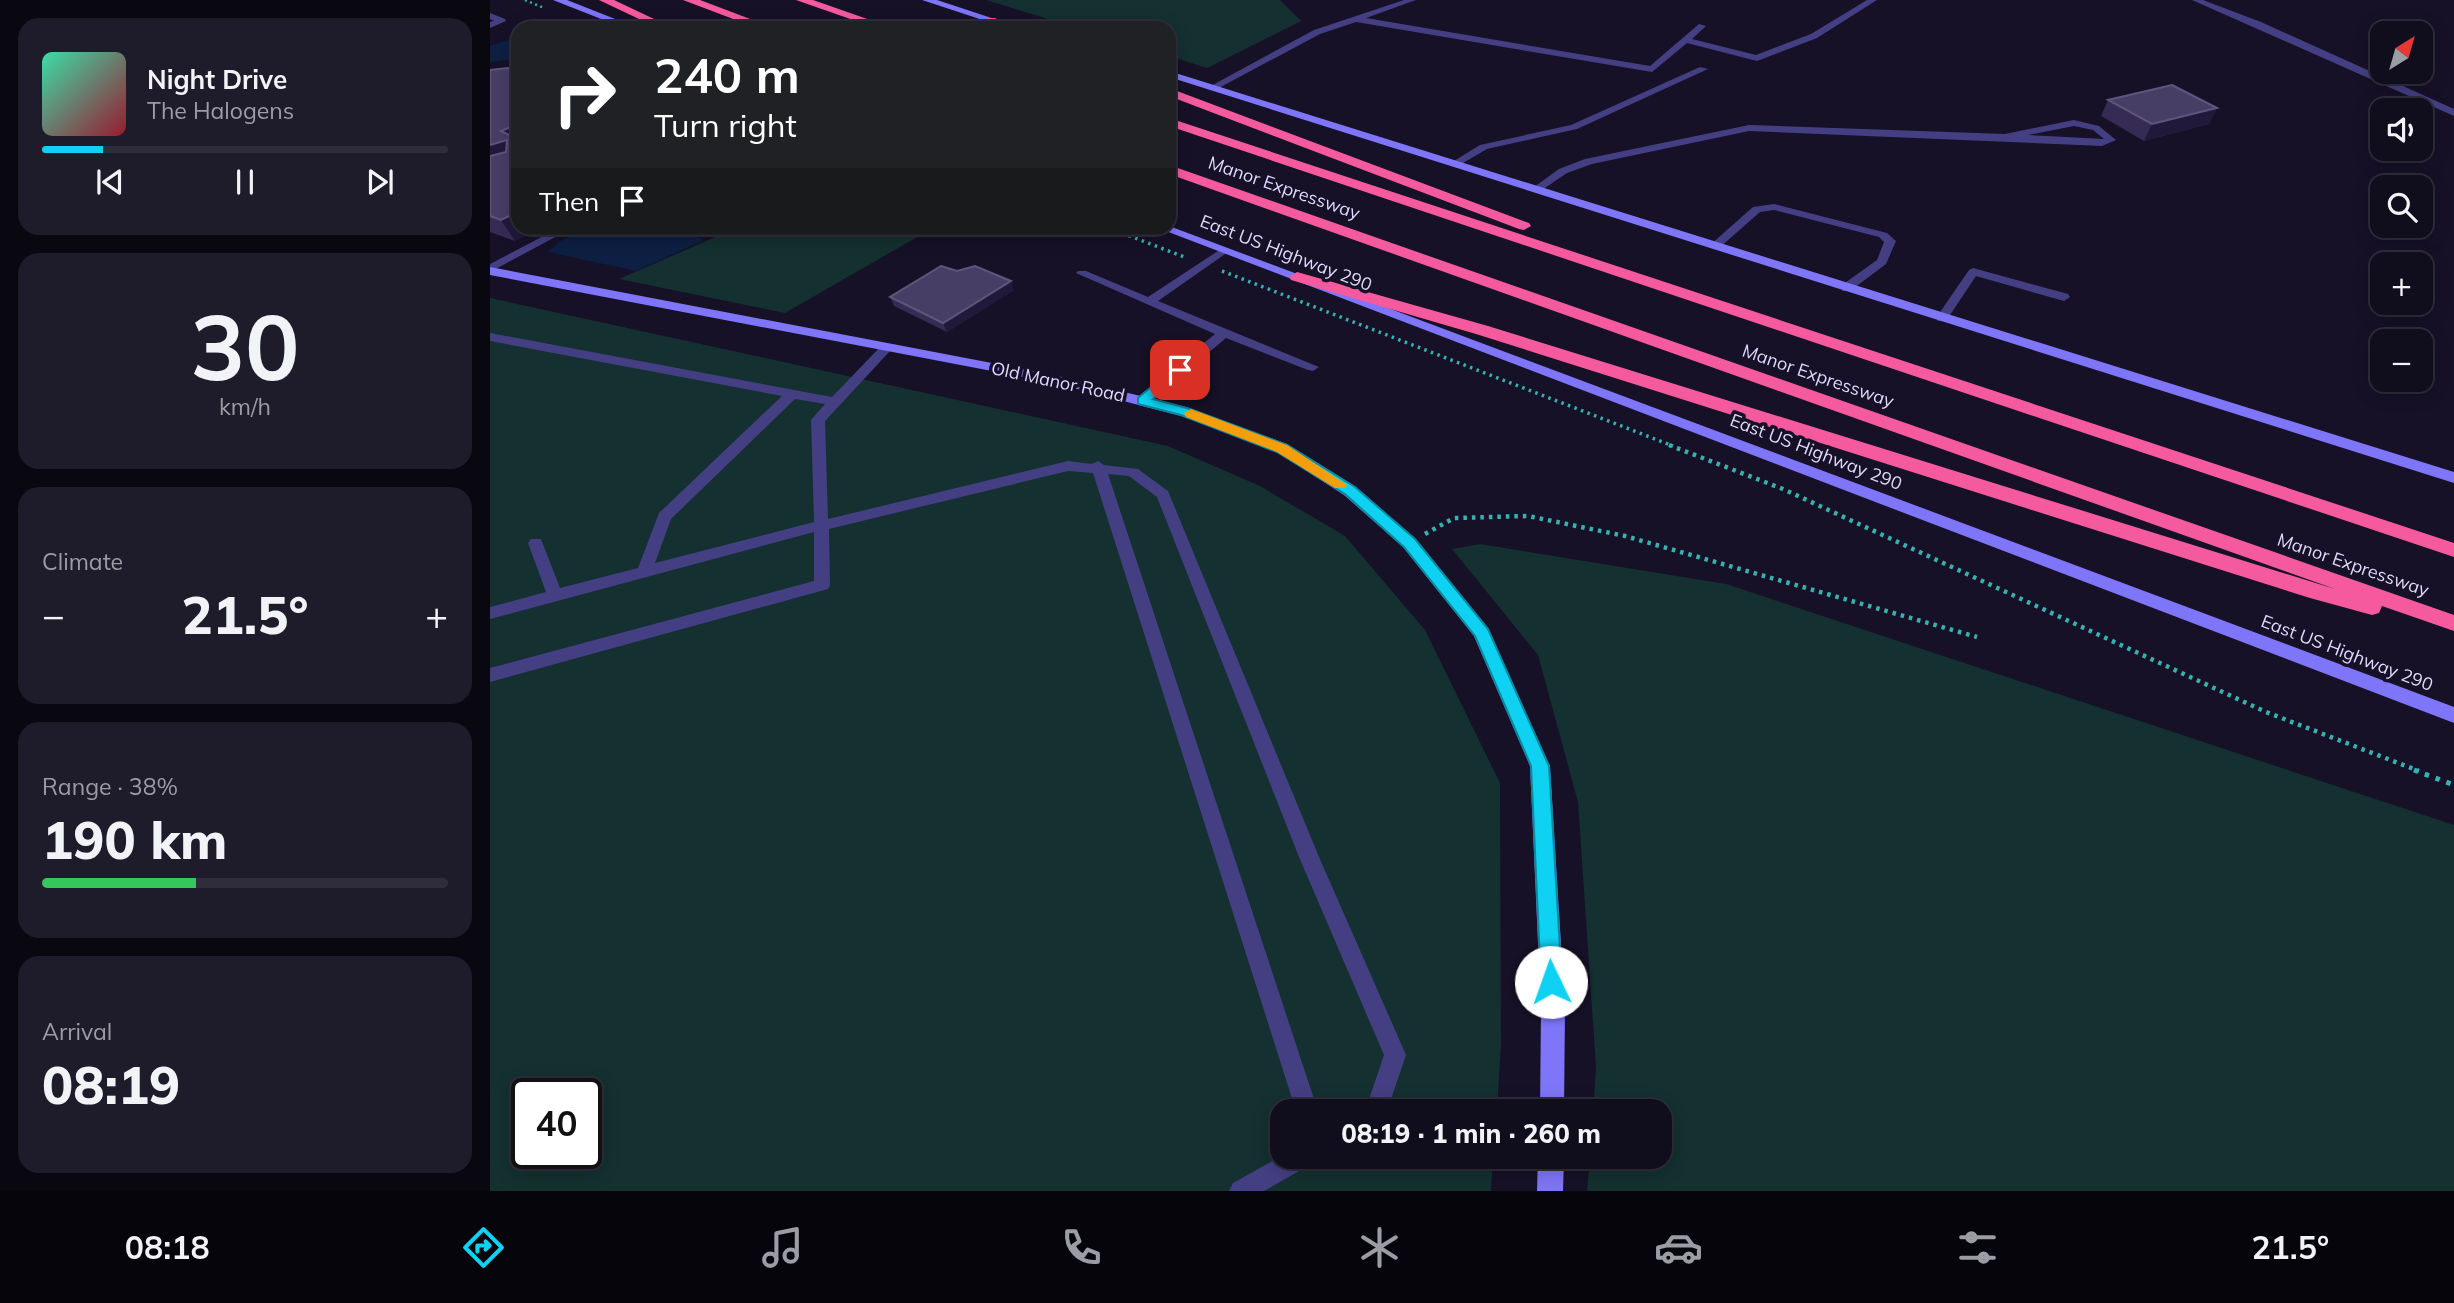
<!DOCTYPE html>
<meta charset="utf-8">
<style>
body{margin:0;font-family:Mulish,sans-serif;background:#1e1b2a;color:#f1f3f6;height:100vh;display:flex;flex-direction:column;font-size:26px;white-space:nowrap}
*{box-sizing:border-box;margin:0}
p{font-size:23px;color:#9c9ca4}
.icon{flex:none;width:38px;height:38px;fill:none;stroke:currentColor;stroke-width:2;stroke-linecap:round;stroke-linejoin:round}
.map{position:relative;flex:1;overflow:hidden}
.details{display:flex;flex-direction:column;gap:18px;padding:18px;background:#090710;width:490px}
.details>*{flex:none}
.banner{position:absolute;left:21px;top:21px;width:665px;height:214px;border-radius:21px;box-shadow:0 4px 18px #0003,0 0 0 2px #302d3b;background:#202124;color:#fff;overflow:hidden}
.needle{width:46px;rotate:37deg}
.tools{position:absolute;left:1880px;top:21px;display:grid;gap:14px}
.tools a{display:grid;place-items:center;width:63px;height:63px;border-radius:14px;background:#100d1d;box-shadow:0 4px 18px #0003,0 0 0 2px #302d3b;font-size:35px}
.speed{position:absolute;left:21px;top:1078px;display:flex;gap:14px;font-size:35px;font-weight:700;text-align:center}
.speed>*{display:grid;place-content:center;width:91px;height:91px;border-radius:50%;background:#100d1d;box-shadow:0 4px 18px #0003,0 0 0 2px #302d3b;line-height:1}
.speed .limit{border:4px solid #111;border-radius:10px;background:#fff;color:#111}
.pin{position:absolute;display:grid;place-items:center;width:60px;height:60px;color:#fff;margin:-30px;border-radius:14px;box-shadow:0 4px 10px #0006}
.me{position:absolute;width:77px;margin:-38px;rotate:357deg;stroke-linejoin:round;filter:drop-shadow(0 0 5px #0008)}
.turn{display:flex;align-items:center;gap:24px;height:147px;padding:0 28px;font-size:32px}
.turn .icon{width:91px;height:91px;stroke-width:2.5}
.turn b{display:block;font-size:49px;line-height:60px}
.then{display:flex;align-items:center;height:66px;padding:0 28px;background:#0003;gap:14px;font-size:26px}
.big{font-size:52px;font-weight:800;line-height:1.1}
.details .widget{flex:1;display:flex;flex-direction:column;justify-content:center;gap:10px;min-width:0;padding:0 24px;border-radius:21px;background:#1e1b2a}
.details .dial{align-items:center;gap:0}
.dial b{font-size:91px;line-height:1}
.song{display:flex;align-items:center;gap:21px}
.cover{width:84px;height:84px;border-radius:10px;background:linear-gradient(135deg,hsl(160 70% 55%),hsl(350 70% 35%))}
.played{height:7px;border-radius:4px;background:linear-gradient(90deg,#0fd1f2 15%,#302d3b 15%)}
.keys{display:flex;justify-content:space-around;direction:ltr}
.heat{display:flex;justify-content:space-between;align-items:center;font-size:38px;direction:ltr}
.charge{height:10px;border-radius:5px;background:linear-gradient(90deg,#34c759 38%,#302d3b 0)}
.trip{position:absolute;left:780px;top:1099px;width:402px;height:70px;border-radius:21px;background:#100d1d;box-shadow:0 4px 18px #0003,0 0 0 2px #302d3b;font-weight:800;line-height:70px;text-align:center}
.dock{display:flex;height:112px;justify-content:space-around;align-items:center;background:#06050c;color:#9c9ca4}
.dock .icon{width:49px;height:49px}
.dock .selected{color:#0fd1f2}
.dock b{font-size:32px;color:#f1f3f6}
main{display:flex;flex:1;min-height:0}
.map>svg:first-child{display:block}
.green{fill:#143030;fill-rule:evenodd}
.water{fill:#0d1f43}
.lines{fill:none;stroke-linecap:round;stroke-linejoin:round}
.path-far3{stroke:#36b3b1;stroke-width:2.5;stroke-dasharray:2 3.5;stroke-linecap:butt}
.path-far2{stroke:#36b3b1;stroke-width:3.5;stroke-dasharray:2.5 4.5;stroke-linecap:butt}
.path-far1{stroke:#36b3b1;stroke-width:4.5;stroke-dasharray:3.5 5;stroke-linecap:butt}
.path{stroke:#36b3b1;stroke-width:5;stroke-dasharray:4.5 7;stroke-linecap:butt}
.lane{fill:#443f83;fill-rule:evenodd}
.secondary{fill:#7e75f8;fill-rule:evenodd}
.highway{fill:#f65a9e;fill-rule:evenodd}
.wall{fill:#352b54}
.shaded-wall{fill:#21193a}
.building{fill:#473e66;stroke:#5f567e;stroke-width:2}
.route{fill:#0fd1f2;stroke:#0a889d;stroke-width:2}
.slow{fill:#f59e0b}
.labels{text-anchor:middle;stroke-width:7;stroke-linejoin:round;paint-order:stroke}
.street-label{font-size:18px;fill:#dfd9fd;stroke:#161127}
</style>
<main>
<section class="details">
<div class="widget">
<div class="song"><i class="cover"></i><div><b>Night Drive</b><p>The Halogens</p></div></div>
<div class="played"></div>
<div class="keys"><svg class="icon" aria-label="previous" viewBox="0 0 24 24"><path d="M18 5L8 12l10 7zM5 5v14"/></svg><svg class="icon" aria-label="pause" viewBox="0 0 24 24"><path d="M8 5v14M16 5v14"/></svg><svg class="icon" aria-label="next" viewBox="0 0 24 24"><path d="M6 5l10 7-10 7zM19 5v14"/></svg></div>
</div>
<div class="widget dial"><b>30</b><p>km/h</p></div>
<div class="widget"><p>Climate</p>
<div class="heat"><a>−</a><b class="big">21.5°</b><a>+</a></div>
</div>
<div class="widget"><p>Range · 38%</p><b class="big">190 km</b><div class="charge"></div></div>
<div class="widget"><p>Arrival</p><b class="big">08:19</b></div>
</section>
<div class="map">
<svg width="1964" height="1191" viewBox="0 0 1964 1191">
<rect width="100%" height="100%" fill="#161127"/>
<path class="green" d="M496,0H790L811,21L717,68L679,56V28H587Z
M246,228H443L295,313L129,279Z
M0,298L678,446L770,486L855,536L935,630L1010,783L1011,1044L1007,1111H793V1157H1003L1001,1191H0ZM37,1094H96V1153H37Z
M990,544L1236,584L1964,825V1191H1097L1100,1157H1171V1111H1103L1106,1067L1088,802L1048,655L962,549Z"/>
<path class="water" d="M28,37V59L0,62V46Z
M100,228H189L214,240L146,271L58,252L70,241Z"/>
<g class="lines">
<path class="path-far3" d="M35,0L54,8"/>
<path class="path-far2" d="M619,228L697,258
M732,271L1183,446"/>
<path class="path-far1" d="M1179,445L1293,489L1776,712L1929,771
M935,534L964,518L1038,516L1135,536L1487,637"/>
<path class="path" d="M1924,770L1964,785"/>
<path class="lane" d="M914,0H926L876,18L1160,66L1209,24L1216,26L1202,39L1266,55L1321,34L1377,0H1387L1327,38L1267,61L1197,43L1162,72L866,22L830,34L725,90L717,88L824,30Z
M1702,0H1713L1771,22L1964,109V116Z
M0,13L15,19L16,21L0,28V22L4,21L0,19Z
M1210,67L1218,69L1087,129L997,149L968,166L959,164L990,145L1081,125Z
M1584,120L1609,126L1626,140L1612,146L1259,131L1102,164L1077,173L1049,192L1040,190L1069,169L1095,159L1259,125L1515,134ZM1584,126L1603,130L1614,139L1538,135Z
M1284,204L1397,233L1406,241L1396,264L1360,291H1352V285L1387,260L1394,242L1389,237L1284,210L1270,212L1229,248L1219,246L1263,207Z
M69,228H82L0,272V264Z
M734,247L740,250L738,252L668,301L829,367L823,371L818,370L736,338L657,404H647V398L725,334L586,273L588,271H596L658,297Z
M1483,268L1578,294L1580,297L1574,301L1486,276L1456,321H1448L1446,318L1479,270Z
M0,333L342,397L393,344H401V350L335,421L338,519L578,461L602,464L608,461L614,465L648,469L678,491L829,857L916,1055L897,1111H875L894,1055L809,857L667,497L639,476L618,474L828,1111H806L603,473L578,471L339,529L340,585L338,589L0,682V668L324,581V532L0,619V607L56,592L38,543L41,539H51L70,588L148,568L169,513L292,396L0,341ZM305,399L335,404L321,420L324,522L165,563L181,519Z
M793,1155L823,1157L820,1165L774,1191H739L743,1183Z"/>
<path class="secondary" d="M63,0H77L148,28H134Z
M432,0H447L532,28H517Z
M679,71L1964,472V483L679,77Z
M679,226L1964,707V723L668,228Z
M0,267L564,375L696,407L797,444L866,487L925,539L998,628L1060,766L1075,1009L1074,1111H1050L1051,1009L1040,766L984,636L913,547L854,495L787,452L691,416L564,383L0,275Z
M1048,1157H1074L1073,1191H1047Z"/>
<path class="highway" d="M109,0H124L183,28H168Z
M193,0H210L284,28H267Z
M306,0H323L403,28H386Z
M497,18H505L525,28H509L497,22Z
M679,88L1039,223L1041,226L1034,230L1029,229L679,96Z
M679,118L1964,543V557L679,126Z
M679,165L1964,615V631L1892,606L1889,613L1882,615L1820,598L986,334L801,280L799,277L807,272L998,326L1845,589L679,174Z"/>
</g>
<path class="wall" d="M0,70L25,241L0,232Z
M1618,100L1727,108L1719,124L1654,141L1611,116Z
M524,290L457,332L404,306L400,297Z"/>
<path class="shaded-wall" d="M1727,108L1719,124L1654,141L1662,124Z
M28,124V148L11,131Z
M17,140L28,158L0,168V145Z
M28,212V228H53L25,241L11,220Z
M521,281L524,290L457,332L453,323Z"/>
<path class="building" d="M28,67V124L11,131L28,139V212L11,220L0,216V156L16,152L17,140L0,145V70Z
M1682,85L1727,108L1662,124L1618,100Z
M451,266L467,271L485,266L521,281L453,323L400,297Z"/>
<path class="route" d="M685,367L696,370L663,399L700,409L797,445L865,487L925,539L998,629L1059,766L1072,982L1069,989L1061,992L1054,989L1051,982L1041,766L985,636L914,547L855,494L787,452L691,415L648,404V398Z"/>
<path class="slow" d="M701,409L797,445L857,485L855,488H845L787,452L696,417L694,413Z"/>
<g class="labels">
<g class="street-label">
<text transform="translate(794 188) rotate(19)" y="6">Manor Expressway</text>
<text transform="translate(796 253) rotate(21)" y="6">East US Highway 290</text>
<text transform="translate(1328 376) rotate(19)" y="6">Manor Expressway</text>
<text transform="translate(568 382) rotate(12)" y="6">Old Manor Road</text>
<text transform="translate(1326 452) rotate(21)" y="6">East US Highway 290</text>
<text transform="translate(1863 565) rotate(19)" y="6">Manor Expressway</text>
<text transform="translate(1857 653) rotate(21)" y="6">East US Highway 290</text>
</g>
</g>
</svg>
<div class="tools">
<a><svg class="needle" viewBox="-14 -14 28 28"><path d="M0-13l5 13h-10z" fill="#e53935"/><path d="M0 13l5-13h-10z" fill="#9c9ca4"/></svg></a>
<a><svg class="icon" aria-label="sound" viewBox="0 0 24 24"><path d="M4 9h4l5-4v14l-5-4H4zM17 9q2 3 0 6"/></svg></a>
<a><svg class="icon" aria-label="search" viewBox="0 0 24 24"><circle cx="10" cy="10" r="6"/><path d="M15 15l6 6"/></svg></a>
<a>+</a>
<a>−</a>
</div>
<div class="speed"><div class="limit">40</div></div>
<div class="pin" style="left:690px;top:370px;background:#d93025"><svg class="icon" aria-label="arrive" viewBox="0 0 24 24"><path d="M6 21V4h12l-3 4 3 4H6"/></svg></div>
<svg class="me" style="left:1061px;top:982px" viewBox="-20 -20 40 40"><circle r="19" fill="#fff"/><path d="M0-13L10 11 0 6-10 11z" fill="#0fd1f2"/></svg>
<div class="trip">08:19 · 1 min · 260 m</div>
<div class="banner">
<div class="turn"><svg class="icon" aria-label="right" viewBox="0 0 24 24"><path d="M7 20v-9h11M14 6l5 5-5 5"/></svg><div><b>240 m</b>Turn right</div></div>
<div class="then">Then<svg class="icon" aria-label="arrive" viewBox="0 0 24 24"><path d="M6 21V4h12l-3 4 3 4H6"/></svg></div>
</div>
</div>
</main>
<nav class="dock">
<b>08:18</b>
<svg class="icon selected" aria-label="directions" viewBox="0 0 24 24"><path d="M12 3l9 9-9 9-9-9zM9 14v-3h6M13 9l2 2-2 2"/></svg>
<svg class="icon" aria-label="music" viewBox="0 0 24 24"><path d="M9 18V5l10-2v13"/><circle cx="6" cy="18" r="3"/><circle cx="16" cy="16" r="3"/></svg>
<svg class="icon" aria-label="phone" viewBox="0 0 24 24"><path d="M5 4h4l2 5-3 2q2 4 5 5l2-3 5 2v4C11 20 4 13 5 4z"/></svg>
<svg class="icon" aria-label="climate" viewBox="0 0 24 24"><path d="M12 3v18M4 7l16 10M4 17L20 7"/></svg>
<svg class="icon" aria-label="car" viewBox="0 0 24 24"><path d="M5 17H2v-5l4-1 3-4h7l3 4 3 1v5h-3M9 17h6M6 11h13"/><circle cx="7" cy="17" r="2"/><circle cx="17" cy="17" r="2"/></svg>
<svg class="icon" aria-label="filters" viewBox="0 0 24 24"><path d="M4 7h16M4 17h16"/><circle cx="9" cy="7" r="2"/><circle cx="15" cy="17" r="2"/></svg>
<b>21.5°</b>
</nav>
